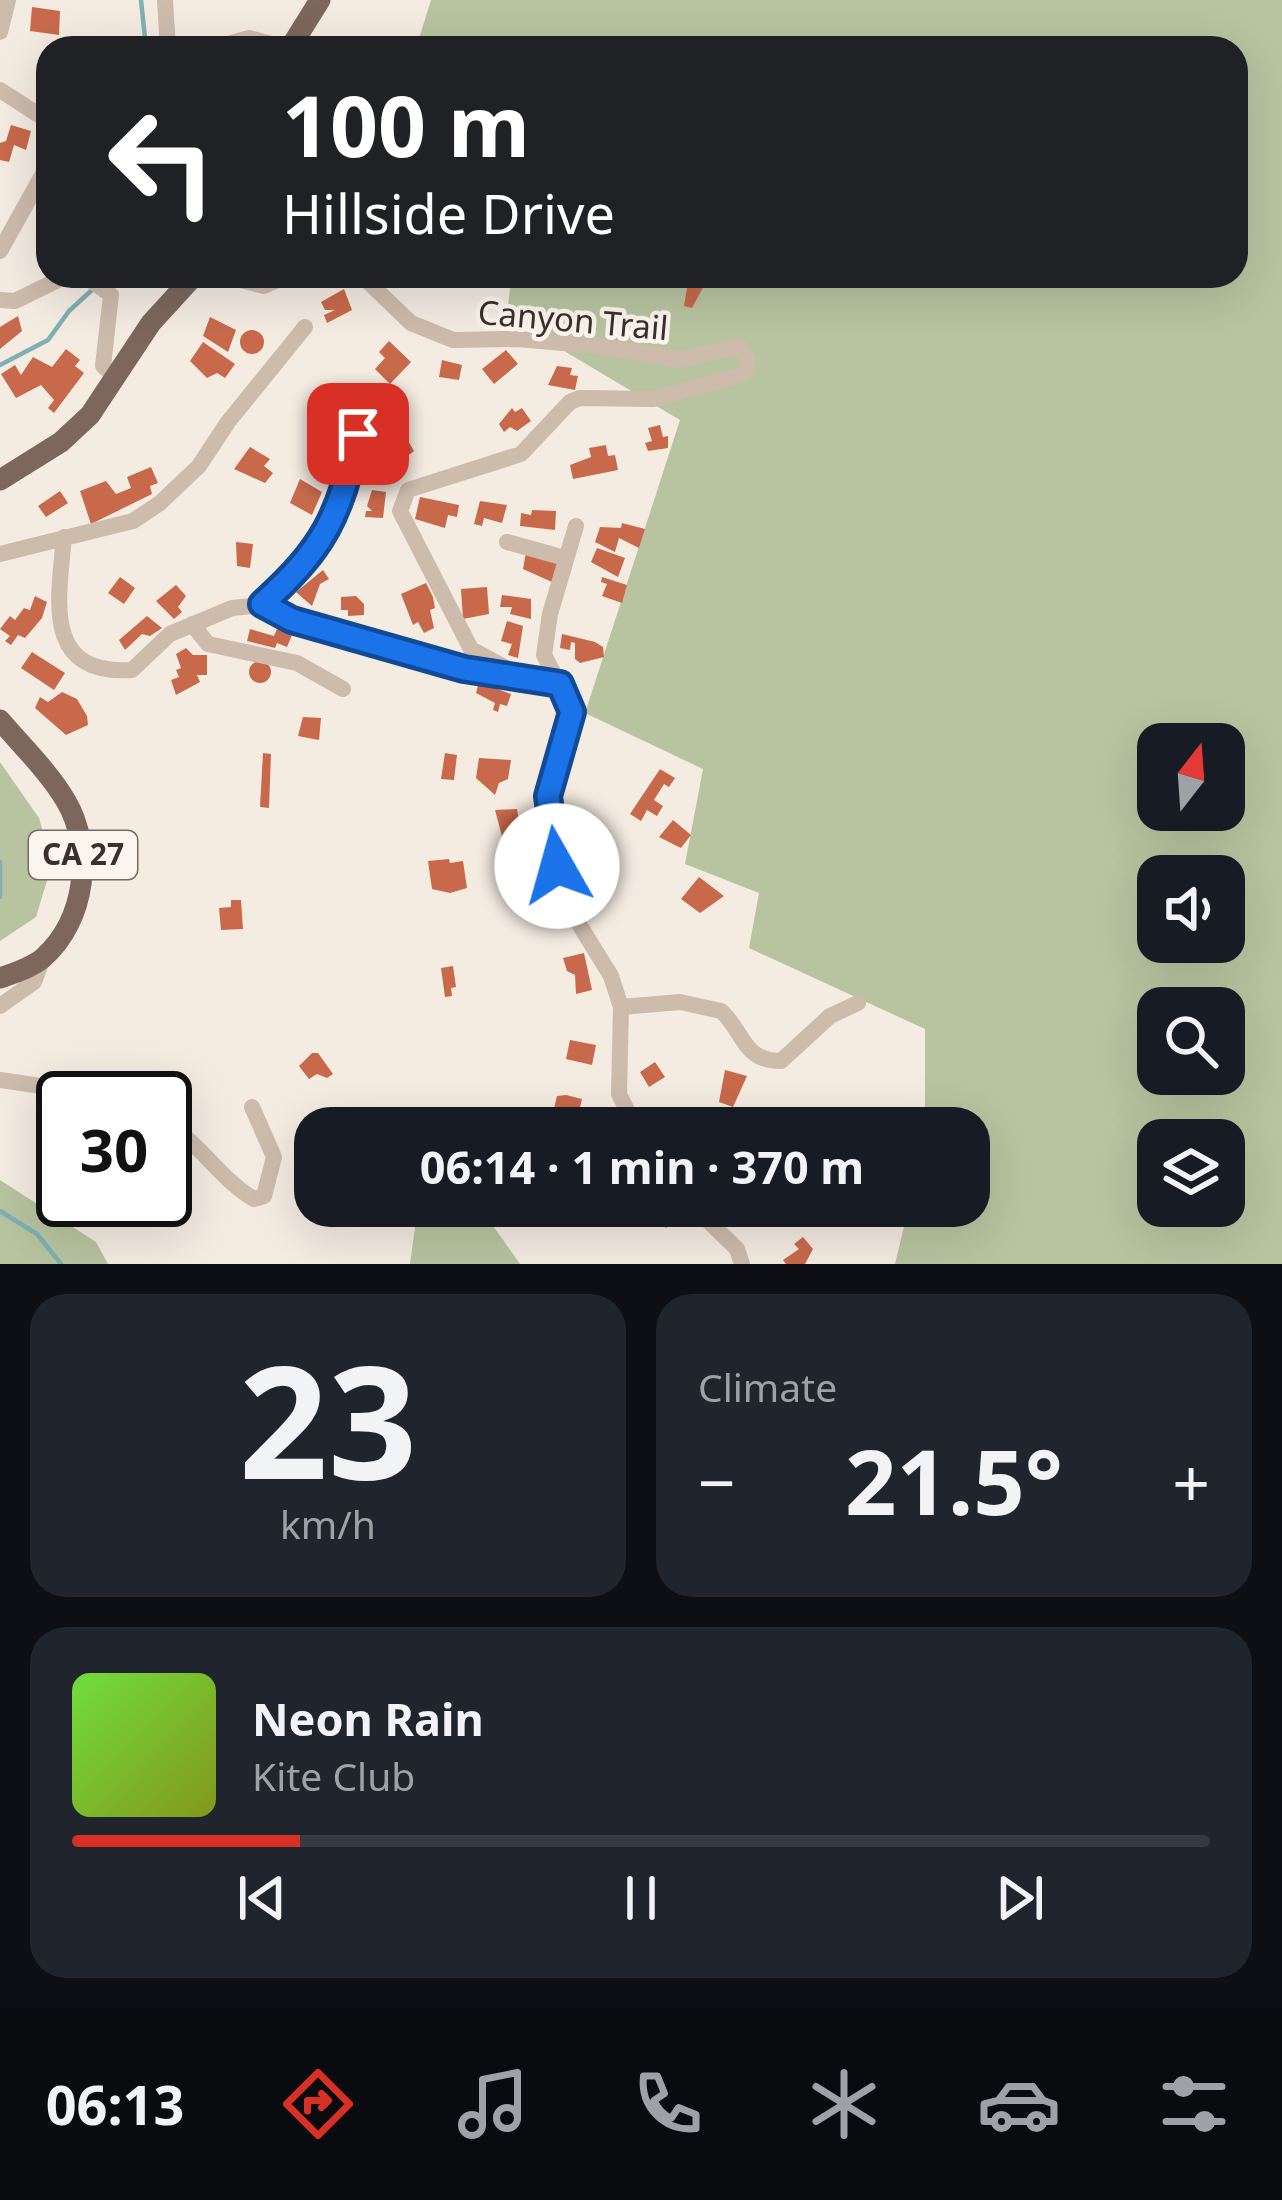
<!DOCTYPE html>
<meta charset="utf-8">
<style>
body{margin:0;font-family:"Noto Sans",sans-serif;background:#20242c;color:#f1f3f6;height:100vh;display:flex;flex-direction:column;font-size:45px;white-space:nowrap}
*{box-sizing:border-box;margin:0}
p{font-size:39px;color:#9ea1a6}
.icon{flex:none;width:66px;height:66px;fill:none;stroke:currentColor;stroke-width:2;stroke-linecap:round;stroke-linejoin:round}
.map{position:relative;height:1264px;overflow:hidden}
.details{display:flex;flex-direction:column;gap:30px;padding:30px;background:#0d0f14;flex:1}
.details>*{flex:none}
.top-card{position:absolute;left:36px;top:36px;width:1212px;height:252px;border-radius:36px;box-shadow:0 12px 48px #0002;background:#202124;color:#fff;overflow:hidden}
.needle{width:78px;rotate:17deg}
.tools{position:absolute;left:1137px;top:723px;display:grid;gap:24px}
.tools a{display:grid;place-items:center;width:108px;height:108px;border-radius:24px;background:#171b24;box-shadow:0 12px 48px #0002;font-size:60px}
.speed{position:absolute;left:36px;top:1071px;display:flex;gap:24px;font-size:60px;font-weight:700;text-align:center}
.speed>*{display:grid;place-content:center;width:156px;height:156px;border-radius:50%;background:#171b24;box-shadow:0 12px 48px #0002;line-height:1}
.speed .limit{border:6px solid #111;border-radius:18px;background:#fff;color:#111}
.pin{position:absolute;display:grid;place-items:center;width:102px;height:102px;color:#fff;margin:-51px;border-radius:24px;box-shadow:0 6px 18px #0006}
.me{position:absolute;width:132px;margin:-66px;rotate:353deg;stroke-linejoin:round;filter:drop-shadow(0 0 9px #0008)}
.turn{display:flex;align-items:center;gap:42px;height:252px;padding:0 48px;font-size:54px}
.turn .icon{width:156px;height:156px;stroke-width:2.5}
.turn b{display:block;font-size:84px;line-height:102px}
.big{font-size:90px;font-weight:700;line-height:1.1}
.details .card{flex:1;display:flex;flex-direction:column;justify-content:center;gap:18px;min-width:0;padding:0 42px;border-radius:36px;background:#20242c}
.details .dial{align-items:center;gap:0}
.dial b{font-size:156px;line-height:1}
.song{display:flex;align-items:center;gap:36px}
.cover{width:144px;height:144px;border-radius:18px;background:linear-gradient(135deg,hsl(100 70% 55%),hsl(70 70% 35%))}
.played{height:12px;border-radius:6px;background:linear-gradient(90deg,#d93025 20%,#363941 20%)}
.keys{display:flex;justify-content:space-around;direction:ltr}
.heat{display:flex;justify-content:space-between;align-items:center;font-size:66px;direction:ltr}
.details .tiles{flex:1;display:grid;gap:30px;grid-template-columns:1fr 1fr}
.card:last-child{grid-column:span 2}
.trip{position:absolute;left:294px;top:1107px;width:696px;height:120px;border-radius:36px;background:#171b24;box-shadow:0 12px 48px #0002;font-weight:700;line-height:120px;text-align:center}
.tab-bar{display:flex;height:192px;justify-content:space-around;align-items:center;background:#090b0e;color:#9ea1a6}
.tab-bar .icon{width:84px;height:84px}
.tab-bar .selected{color:#d93025}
.tab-bar b{font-size:54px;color:#f1f3f6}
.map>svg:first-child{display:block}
.green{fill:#b8c4a0;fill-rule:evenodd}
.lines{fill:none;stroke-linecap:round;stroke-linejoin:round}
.stream{stroke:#7fb0b2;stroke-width:4.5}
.building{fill:#c8694b}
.minor{stroke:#cdbbac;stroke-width:16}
.major{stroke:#7d675c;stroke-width:21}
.route-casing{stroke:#114b97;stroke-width:30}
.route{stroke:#1a73e8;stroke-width:21}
.labels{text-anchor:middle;stroke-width:9;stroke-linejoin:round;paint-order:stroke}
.shield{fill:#fbf5ee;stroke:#756b66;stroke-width:3}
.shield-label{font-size:30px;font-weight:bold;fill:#3b302b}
.street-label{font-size:33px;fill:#3b302b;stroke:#fbf5ee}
</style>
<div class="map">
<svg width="1282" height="1264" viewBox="0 0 1282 1264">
<rect width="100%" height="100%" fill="#f4ebe1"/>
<path class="green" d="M431,0H1282V1264H895L909,1206H969V1128H925V1029L749,948L759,893L685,864L703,769L585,713L680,420L507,317L511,276H1236V48H416ZM1158,744H1224V810H1158ZM1158,876H1224V942H1158ZM1158,1008H1224V1074H1158ZM1158,1140H1224V1206H1158Z
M0,762L39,818L52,864L36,917L0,941Z
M0,1180L96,1242L108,1264H0Z
M418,1206C487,1206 481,1209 520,1264H410Z"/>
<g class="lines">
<path class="stream" d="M141,0L146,48
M0,365L48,340L69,311L93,289
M0,862V897
M0,1211L37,1234L61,1264"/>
</g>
<path class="building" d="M32,7L60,11L59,35L30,31Z
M11,125L31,131L26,150L14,145L9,162L0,160V143L6,141Z
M689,276L708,278L692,308L684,306Z
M344,289L352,310L327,323L324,315L335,310H325L321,302Z
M18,316L22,331L0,349V327Z
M210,317L236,330L228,352L203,336Z
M240 342a12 12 0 1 1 24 0a12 12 0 1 1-24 0Z
M389,341L411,362L390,384L375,369L385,358L379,352Z
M203,342L235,364L225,378L217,373L207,378L190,361Z
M66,349L80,360L75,366L84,373L54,413L48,408L54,400L41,385L16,398L1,374L15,365L21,375L33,357L52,367Z
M506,350L518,364L494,384L482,369Z
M442,360L462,365L459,380L439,377Z
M557,366L572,368L570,375L578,376L575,390L548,385Z
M512,408L515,412L522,408L531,421L517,431L510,427L504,432L499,424Z
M660,425L663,437L668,436V448L648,451L645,443L652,441L648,428Z
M404,434L414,451L393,467L380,450Z
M606,445L608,456L615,455L618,470L573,479L570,465L591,457L589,448Z
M250,447L270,459L264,466L273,473L265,483L234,469Z
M151,467L158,483L150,486L152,494L91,524L80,491L106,481L116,494L131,488L127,477Z
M300,479L322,492L312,515L290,503Z
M372,490L386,492L383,518L365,517L366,511H372L367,506Z
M60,491L68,503L46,517L38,506Z
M420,497L459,505L457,517L448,515L445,528L415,519Z
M480,501L507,505L502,523L484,518L482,526L474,524Z
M532,510L556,511L555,530L520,526L521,513L531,515Z
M622,523L645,529L639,548L619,538L615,552L595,542L600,527L621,528Z
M236,542L253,544L250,568L237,566Z
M597,548L625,558L618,577L591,562Z
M526,552L559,561L552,582L523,569Z
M323,570L329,579L320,584L312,606L296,592Z
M120,577L135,588L124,604L108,593Z
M602,577L627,585L622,603L602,596L607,584L601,582Z
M426,583L433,597L435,608L430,610L434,628L424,633L418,622L413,625L401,594Z
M176,585L186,596L178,607L182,612L174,619L156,601Z
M487,587L489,614L463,619L461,589Z
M502,595L531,599V619L510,614L512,607H500Z
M35,596L47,602L42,618L25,638L18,635L11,645L5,641L10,636L0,629L10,616L15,620L24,608L30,610Z
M356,596L364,604V615L348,616V610H341V597Z
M147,616L162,628L150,636L142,634L125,650L119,640Z
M507,621L523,626L518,658L508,655L512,644L501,641Z
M250,629L274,636L277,629L292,635L287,647L277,643L275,648L247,641Z
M562,634L595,642L603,647L604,657L580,663L575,659V643L571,642L570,650L560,648Z
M186,648L193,655H207V675H197L200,682L176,695L171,680L179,677L176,670L181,668L176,654Z
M32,652L65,673L54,690L21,668Z
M249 672a11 11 0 1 1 22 0a11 11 0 1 1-22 0Z
M479,682L511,694L507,706L500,704L498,712L493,710L495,703L476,693Z
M62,692L77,699L87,716L88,725L66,735L35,708L40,697L48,702Z
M303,717L321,718L319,740L298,736Z
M263,753L271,754L269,808L260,807Z
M445,753L457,755L454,780L441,779Z
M479,758L511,760L508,779L499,783L495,795L476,778Z
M660,769L675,778L669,787L664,784L654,800L663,806L657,816L647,810L641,821L630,814Z
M517,809L519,821H528L529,829L523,831L525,841L511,846L503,840L495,810Z
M673,820L691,835L681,848L659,837Z
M449,859L450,863L463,861L467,888L450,893L432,889L428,861Z
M699,877L724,896L700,913L681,899Z
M231,900H241L243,929L221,930L219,908L231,907Z
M584,953L592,990L576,994L575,975L567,971L563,958Z
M453,966L456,987L451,988L452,996L445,997L441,968Z
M570,1040L596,1045L592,1065L566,1059Z
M312,1053H318L333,1074L327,1078L317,1074L309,1079L299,1066Z
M655,1062L665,1077L649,1087L640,1072Z
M725,1070L747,1076L733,1107L719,1102Z
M566,1095L582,1099L575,1128L550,1125L557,1096Z
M656,1206H665L676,1216L666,1228L650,1213Z
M803,1237L813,1249L805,1264H786L783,1260L799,1249L794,1244Z"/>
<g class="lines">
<path class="minor" d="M165,0L168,48
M0,32L8,0
M214,48L249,38L285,48
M0,90L48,121
M0,251L48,165
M85,276L111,295L103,366L117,379
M225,276L264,286L287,276
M362,276L411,323L453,340L517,339L598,346L680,360L738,346L748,359L746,371L738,376L653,399L580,398L570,402L521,454L408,490L400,511L471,649L517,674
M0,300L15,301L66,276
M64,537C59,597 41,676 132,670L170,634L232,608L262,605L292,619L464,669L559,684L572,712L548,796L557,866L574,916L611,976L621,1007L619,1094L636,1128
M507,542L565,558
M0,554L133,521L160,503L199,466L228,422L305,327
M262,605C325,546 339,518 358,434
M192,624L208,644L297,663L343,689
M559,684L544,655L550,614L576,526
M0,1006L34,982L43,958
M621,1007L680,1002L721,1011C744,1031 742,1061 781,1061L830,1016L858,1003
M0,1080L122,1098
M165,1122C201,1144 221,1180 254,1199L264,1196L274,1157L252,1107
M693,1206L737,1249L742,1264"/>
<path class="major" d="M290,48L320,0
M0,480L61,442L90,415L151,323L194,276
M0,720C22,746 49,772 66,801C94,849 86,920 43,958C31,968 14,973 0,978"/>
</g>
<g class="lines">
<defs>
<path id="route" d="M358,434C339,517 325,547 262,604L292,620L464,669L560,684L572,712L548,796L557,866"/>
</defs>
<use href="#route" class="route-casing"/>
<use href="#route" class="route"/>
</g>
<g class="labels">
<rect class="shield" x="29" y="831" width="108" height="48" rx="9"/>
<g class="shield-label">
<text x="83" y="865">CA 27</text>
</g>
<g class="street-label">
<text transform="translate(573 320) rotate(5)" y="12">Canyon Trail</text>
</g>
</g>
</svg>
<div class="tools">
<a><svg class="needle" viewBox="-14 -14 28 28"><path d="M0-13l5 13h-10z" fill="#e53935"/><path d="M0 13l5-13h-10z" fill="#9ea1a6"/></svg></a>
<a><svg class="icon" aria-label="sound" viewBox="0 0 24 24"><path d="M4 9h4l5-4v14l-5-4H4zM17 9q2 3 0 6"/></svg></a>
<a><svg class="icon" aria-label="search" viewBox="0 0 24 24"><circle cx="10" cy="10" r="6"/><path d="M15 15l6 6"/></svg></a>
<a><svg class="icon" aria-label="layers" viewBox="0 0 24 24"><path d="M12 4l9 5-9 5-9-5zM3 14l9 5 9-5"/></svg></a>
</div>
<div class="speed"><div class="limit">30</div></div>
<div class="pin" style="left:358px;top:434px;background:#d93025"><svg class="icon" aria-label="arrive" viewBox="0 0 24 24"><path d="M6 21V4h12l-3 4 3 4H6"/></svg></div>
<svg class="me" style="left:557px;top:866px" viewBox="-20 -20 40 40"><circle r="19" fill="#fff"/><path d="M0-13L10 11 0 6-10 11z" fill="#1a73e8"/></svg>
<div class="trip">06:14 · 1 min · 370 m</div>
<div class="top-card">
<div class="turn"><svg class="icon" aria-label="left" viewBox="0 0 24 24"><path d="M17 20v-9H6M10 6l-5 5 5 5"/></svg><div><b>100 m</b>Hillside Drive</div></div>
</div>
</div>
<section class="details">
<div class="tiles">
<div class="card dial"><b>23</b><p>km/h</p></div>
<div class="card"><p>Climate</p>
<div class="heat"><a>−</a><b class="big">21.5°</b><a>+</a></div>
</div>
<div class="card">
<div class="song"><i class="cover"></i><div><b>Neon Rain</b><p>Kite Club</p></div></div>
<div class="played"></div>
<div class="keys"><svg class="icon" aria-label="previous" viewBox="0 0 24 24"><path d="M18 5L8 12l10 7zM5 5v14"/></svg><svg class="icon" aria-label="pause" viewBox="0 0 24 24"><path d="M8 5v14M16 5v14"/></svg><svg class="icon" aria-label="next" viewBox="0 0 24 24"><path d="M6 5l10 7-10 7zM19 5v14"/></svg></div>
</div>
</div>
</section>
<nav class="tab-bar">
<b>06:13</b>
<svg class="icon selected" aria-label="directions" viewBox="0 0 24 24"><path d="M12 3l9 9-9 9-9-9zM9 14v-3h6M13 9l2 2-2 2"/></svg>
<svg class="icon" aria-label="music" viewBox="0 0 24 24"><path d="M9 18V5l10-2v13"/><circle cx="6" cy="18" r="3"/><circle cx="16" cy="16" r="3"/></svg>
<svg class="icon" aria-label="phone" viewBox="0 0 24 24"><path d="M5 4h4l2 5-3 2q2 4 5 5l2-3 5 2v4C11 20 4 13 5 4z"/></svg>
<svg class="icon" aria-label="climate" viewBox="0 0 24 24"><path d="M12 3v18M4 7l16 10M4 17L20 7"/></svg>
<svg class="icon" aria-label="car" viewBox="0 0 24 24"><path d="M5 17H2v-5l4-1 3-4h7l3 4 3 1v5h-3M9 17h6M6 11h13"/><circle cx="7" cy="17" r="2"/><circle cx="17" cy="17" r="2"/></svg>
<svg class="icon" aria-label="filters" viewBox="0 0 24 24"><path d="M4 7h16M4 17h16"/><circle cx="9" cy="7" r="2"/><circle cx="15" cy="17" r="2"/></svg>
</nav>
